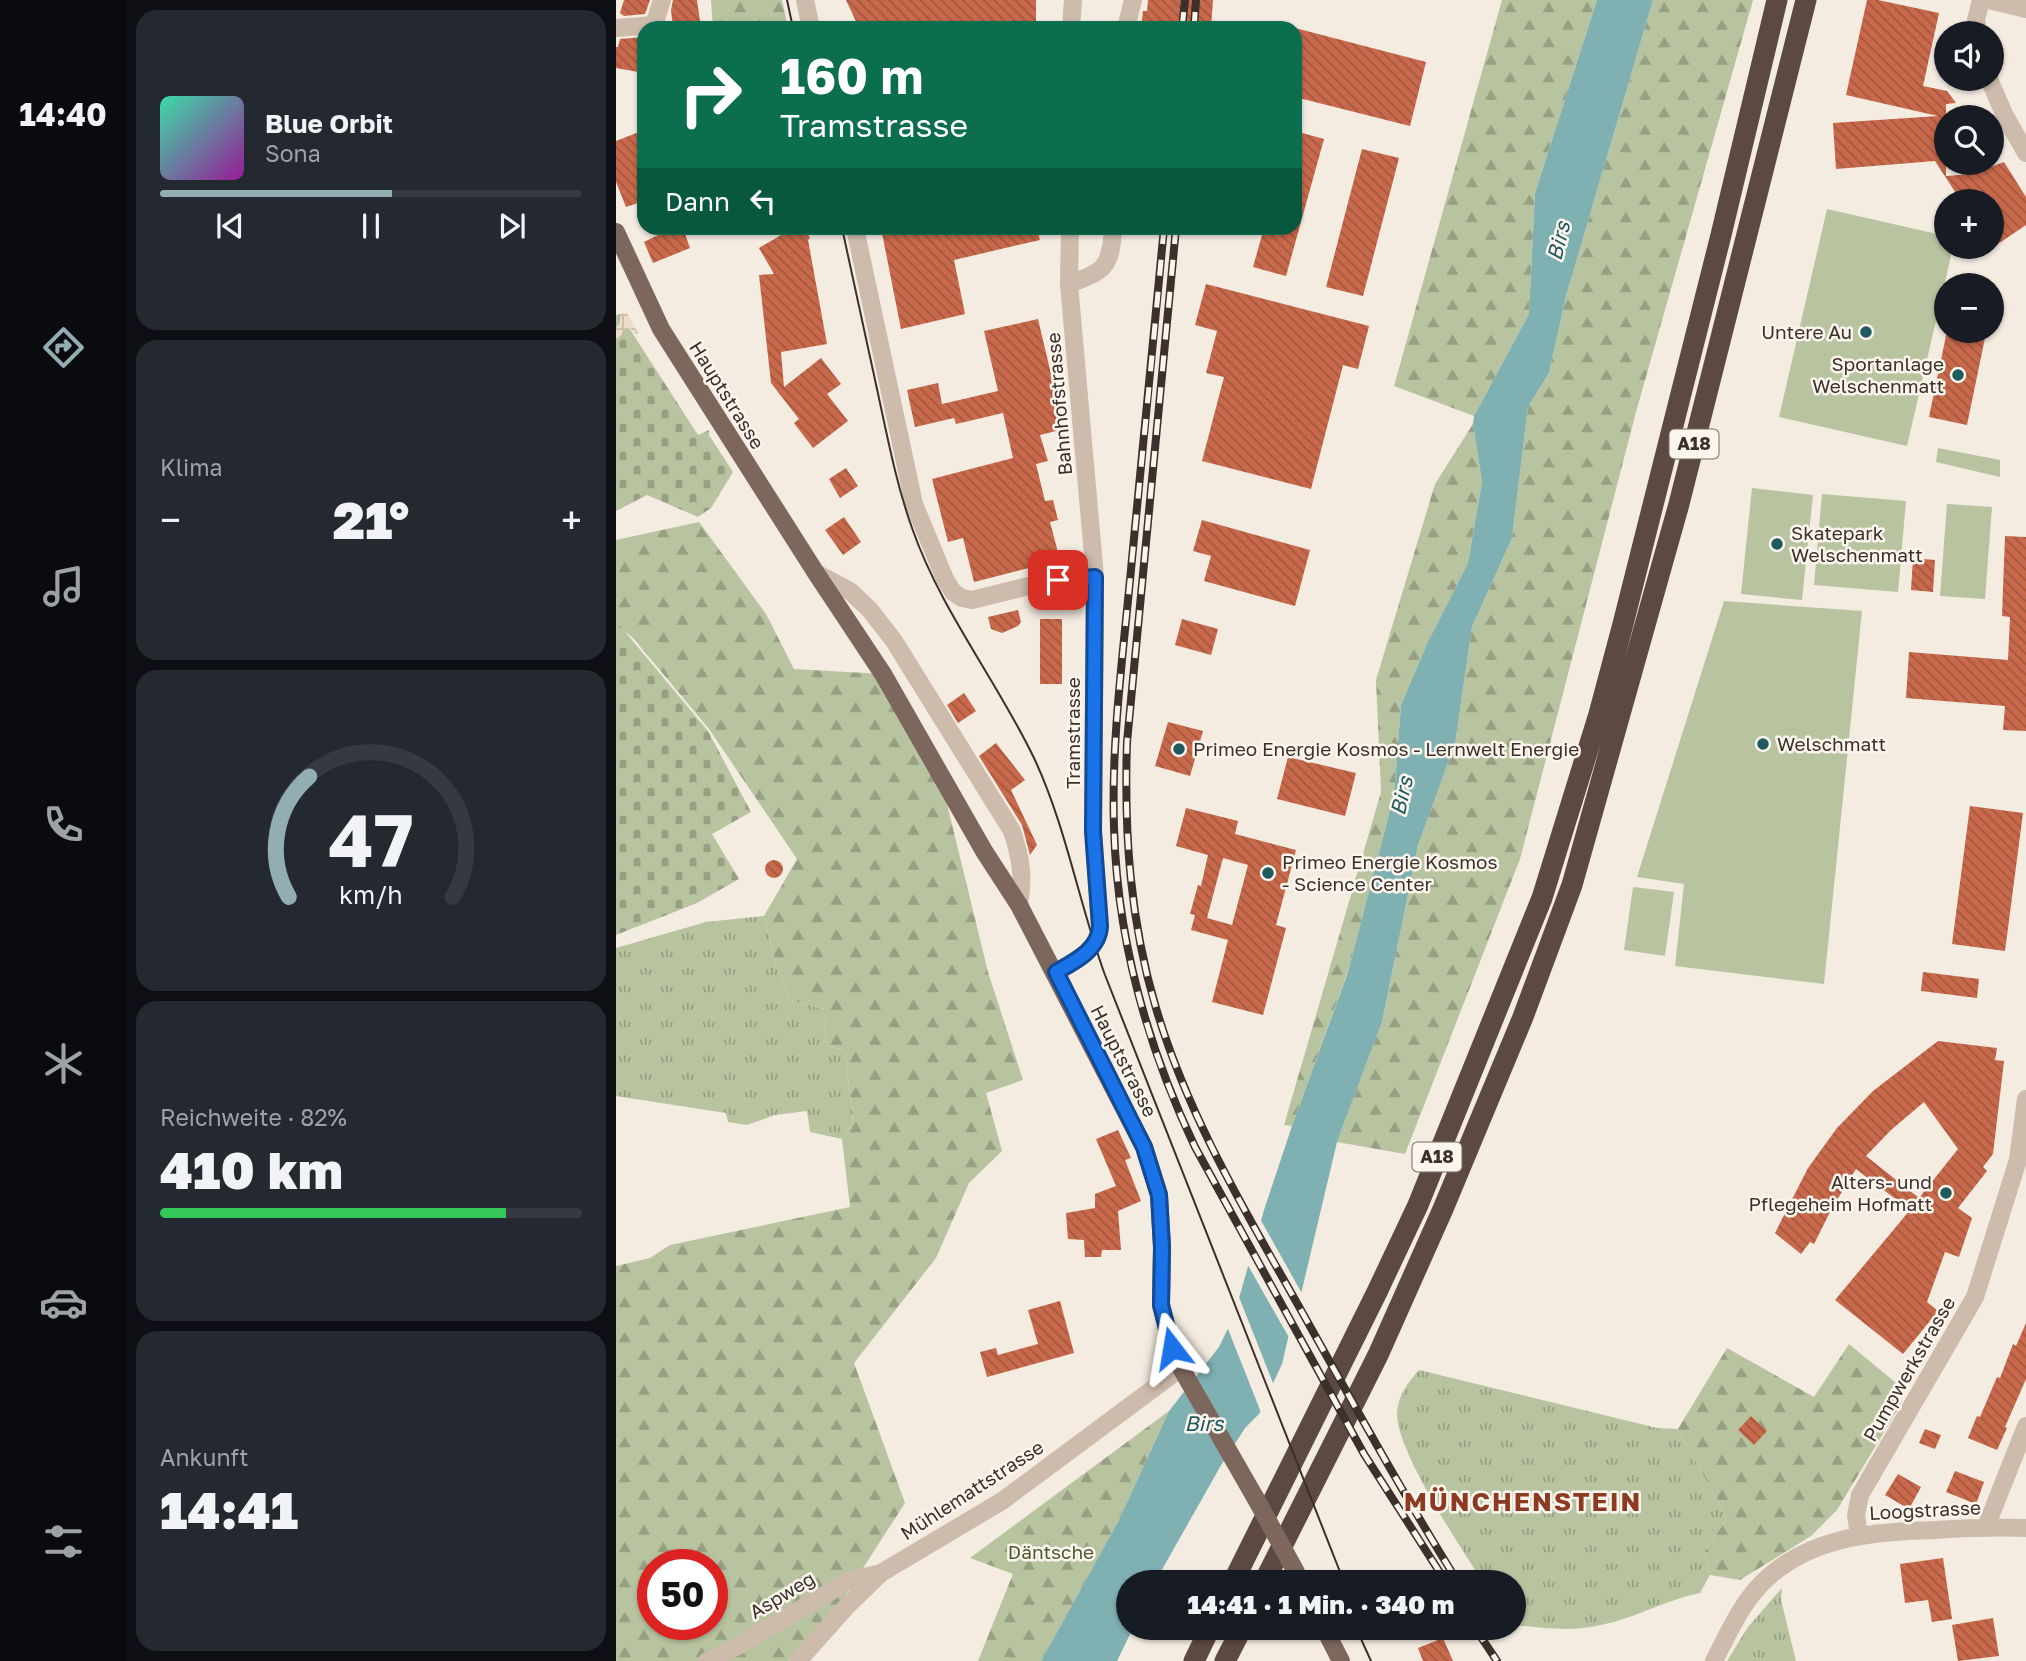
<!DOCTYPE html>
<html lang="de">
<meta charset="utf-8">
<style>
body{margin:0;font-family:"Golos Text",sans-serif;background:#242831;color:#f1f3f6;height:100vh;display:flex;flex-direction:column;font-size:26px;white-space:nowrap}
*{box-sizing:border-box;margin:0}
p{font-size:23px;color:#9ea1a6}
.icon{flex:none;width:38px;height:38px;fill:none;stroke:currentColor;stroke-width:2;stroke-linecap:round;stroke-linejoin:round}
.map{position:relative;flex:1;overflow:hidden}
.side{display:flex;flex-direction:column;gap:10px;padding:10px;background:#0d0f14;width:490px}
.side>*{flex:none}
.hud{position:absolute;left:21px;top:21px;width:665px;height:214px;border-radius:21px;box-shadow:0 2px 5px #0004;background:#0b6e4f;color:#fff;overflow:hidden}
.buttons{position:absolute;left:1318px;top:21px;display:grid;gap:14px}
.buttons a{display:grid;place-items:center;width:70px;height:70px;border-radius:50%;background:#171b24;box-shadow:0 2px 5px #0004;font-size:35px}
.speed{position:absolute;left:21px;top:1549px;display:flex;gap:14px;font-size:35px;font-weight:700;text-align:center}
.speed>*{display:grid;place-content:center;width:91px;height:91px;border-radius:50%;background:#171b24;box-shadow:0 2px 5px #0004;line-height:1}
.speed .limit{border:10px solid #d22;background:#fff;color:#111}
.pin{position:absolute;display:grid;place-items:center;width:60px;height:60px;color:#fff;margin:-30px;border-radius:14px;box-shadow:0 4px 10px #0006}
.me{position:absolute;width:77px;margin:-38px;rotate:346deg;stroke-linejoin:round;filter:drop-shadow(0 0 5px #0008)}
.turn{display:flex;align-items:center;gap:24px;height:147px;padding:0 28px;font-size:32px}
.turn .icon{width:91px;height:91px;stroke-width:2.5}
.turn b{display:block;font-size:49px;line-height:60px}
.then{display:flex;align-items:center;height:66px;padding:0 28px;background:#0003;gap:14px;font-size:26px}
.big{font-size:52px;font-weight:800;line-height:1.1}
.side .tile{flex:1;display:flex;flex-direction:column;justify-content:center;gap:10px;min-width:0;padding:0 24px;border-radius:21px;background:#242831}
.side .dial{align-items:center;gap:0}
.dial svg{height:182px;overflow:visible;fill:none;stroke:#363941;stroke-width:7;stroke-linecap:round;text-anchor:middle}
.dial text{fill:#f1f3f6;stroke:none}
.song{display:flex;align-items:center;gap:21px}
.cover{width:84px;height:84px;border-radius:10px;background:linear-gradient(135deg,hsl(160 70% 55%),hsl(300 70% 35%))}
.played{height:7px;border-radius:4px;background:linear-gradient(90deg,#92aeb2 55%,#363941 55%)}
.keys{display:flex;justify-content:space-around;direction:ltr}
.heat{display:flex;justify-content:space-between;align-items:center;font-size:38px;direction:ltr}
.charge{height:10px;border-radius:5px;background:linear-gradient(90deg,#34c759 82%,#363941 0)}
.trip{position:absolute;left:500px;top:1570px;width:410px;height:70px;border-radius:35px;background:#171b24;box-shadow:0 2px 5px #0004;font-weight:800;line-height:70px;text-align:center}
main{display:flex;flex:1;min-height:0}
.dock{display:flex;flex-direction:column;width:126px;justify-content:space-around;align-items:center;background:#090b0e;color:#9ea1a6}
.dock .icon{width:49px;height:49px}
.dock .selected{color:#92aeb2}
.dock b{font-size:32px;color:#f1f3f6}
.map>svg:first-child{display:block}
.grass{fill:url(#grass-tufts)}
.forest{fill:url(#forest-firs);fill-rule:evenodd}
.cemetery{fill:url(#cemetery-stones)}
.pitch{fill:#b8c4a0}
.plaza{fill:url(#plaza-grid)}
.water{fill:#7fb0b2}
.pier{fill:#f4ebe1}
.building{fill:url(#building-back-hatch);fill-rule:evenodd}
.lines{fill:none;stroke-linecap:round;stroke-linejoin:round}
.minor{stroke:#cdbbac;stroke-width:18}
.major{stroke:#7d675c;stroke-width:18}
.highway{stroke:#5c4a42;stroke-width:21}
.tram{stroke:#3b302b;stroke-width:2}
.rail-casing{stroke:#3b302b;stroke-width:8}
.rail{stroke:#fbf5ee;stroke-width:5;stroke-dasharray:16;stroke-linecap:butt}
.major-bridge{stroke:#7d675c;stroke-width:18}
.route-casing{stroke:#114b97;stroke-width:18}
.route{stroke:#1a73e8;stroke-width:12}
.poi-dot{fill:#1f5a5e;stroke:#fbf5ee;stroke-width:2.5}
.labels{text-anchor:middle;stroke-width:5;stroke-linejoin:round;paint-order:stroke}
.shield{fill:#fbf5ee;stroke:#756b66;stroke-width:2}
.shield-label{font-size:18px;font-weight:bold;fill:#3b302b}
.poi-label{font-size:19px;fill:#3b302b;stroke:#fbf5ee;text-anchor:start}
.street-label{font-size:19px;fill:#3b302b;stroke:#fbf5ee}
.park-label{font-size:19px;fill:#4a5a2e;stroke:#fbf5ee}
.water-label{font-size:21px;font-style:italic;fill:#1f5a5e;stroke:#fbf5ee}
.district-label{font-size:26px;font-weight:bold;letter-spacing:2px;fill:#8c3b22;stroke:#fbf5ee}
</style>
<main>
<nav class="dock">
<b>14:40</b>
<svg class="icon selected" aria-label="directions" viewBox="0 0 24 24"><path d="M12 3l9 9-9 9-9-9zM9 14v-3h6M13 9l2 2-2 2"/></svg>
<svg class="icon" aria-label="music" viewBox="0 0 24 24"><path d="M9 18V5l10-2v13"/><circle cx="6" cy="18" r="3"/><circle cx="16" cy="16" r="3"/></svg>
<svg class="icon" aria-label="phone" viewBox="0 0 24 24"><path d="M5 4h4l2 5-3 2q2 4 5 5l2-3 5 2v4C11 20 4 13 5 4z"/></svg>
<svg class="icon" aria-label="climate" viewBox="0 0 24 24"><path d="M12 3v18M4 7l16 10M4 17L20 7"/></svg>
<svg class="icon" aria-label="car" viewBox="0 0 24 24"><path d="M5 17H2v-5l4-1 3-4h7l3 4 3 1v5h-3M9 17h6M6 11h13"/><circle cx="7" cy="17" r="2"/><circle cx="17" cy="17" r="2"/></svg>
<svg class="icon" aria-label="filters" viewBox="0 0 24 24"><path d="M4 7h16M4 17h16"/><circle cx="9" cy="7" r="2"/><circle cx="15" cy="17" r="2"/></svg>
</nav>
<section class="side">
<div class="tile">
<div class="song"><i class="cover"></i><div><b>Blue Orbit</b><p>Sona</p></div></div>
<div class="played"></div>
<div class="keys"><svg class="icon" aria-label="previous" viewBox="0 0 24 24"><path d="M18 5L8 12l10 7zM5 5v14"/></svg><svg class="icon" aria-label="pause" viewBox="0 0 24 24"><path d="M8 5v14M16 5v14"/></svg><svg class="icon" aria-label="next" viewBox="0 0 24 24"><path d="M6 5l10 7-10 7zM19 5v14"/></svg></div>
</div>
<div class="tile"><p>Klima</p>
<div class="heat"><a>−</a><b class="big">21°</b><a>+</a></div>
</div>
<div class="tile dial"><svg viewBox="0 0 100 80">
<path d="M14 69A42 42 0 1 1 86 69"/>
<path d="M14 69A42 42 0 0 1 23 16" stroke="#92aeb2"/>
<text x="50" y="56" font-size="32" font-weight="700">47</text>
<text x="50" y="72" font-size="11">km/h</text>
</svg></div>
<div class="tile"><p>Reichweite · 82%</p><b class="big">410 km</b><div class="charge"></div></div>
<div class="tile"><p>Ankunft</p><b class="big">14:41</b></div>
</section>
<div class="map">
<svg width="1410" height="1661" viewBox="0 0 1410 1661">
<defs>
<pattern id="grass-tufts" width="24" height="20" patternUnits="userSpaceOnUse" patternTransform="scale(1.75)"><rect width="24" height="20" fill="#b8c4a0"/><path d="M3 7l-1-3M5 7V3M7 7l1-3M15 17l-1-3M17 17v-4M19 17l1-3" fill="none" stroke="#97a083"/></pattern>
<pattern id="forest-firs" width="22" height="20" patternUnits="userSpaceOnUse" patternTransform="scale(1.75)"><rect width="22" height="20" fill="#b8c4a0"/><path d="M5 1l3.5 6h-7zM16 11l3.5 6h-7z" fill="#97a083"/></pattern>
<pattern id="cemetery-stones" width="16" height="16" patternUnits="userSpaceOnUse" patternTransform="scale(1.75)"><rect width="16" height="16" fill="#b8c4a0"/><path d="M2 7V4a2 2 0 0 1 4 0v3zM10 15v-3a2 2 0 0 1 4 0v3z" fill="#97a083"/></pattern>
<pattern id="plaza-grid" width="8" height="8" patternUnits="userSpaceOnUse" patternTransform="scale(1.75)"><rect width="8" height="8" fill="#ecdcc8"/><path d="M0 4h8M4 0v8" fill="none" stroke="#cbbdac"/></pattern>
<pattern id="building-back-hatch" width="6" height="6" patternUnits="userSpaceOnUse" patternTransform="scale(1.75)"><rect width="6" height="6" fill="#c8694b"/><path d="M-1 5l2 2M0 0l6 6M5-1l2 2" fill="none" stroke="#a4573f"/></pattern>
</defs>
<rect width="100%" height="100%" fill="#f4ebe1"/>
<path class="grass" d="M148,916L160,965L174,1000L209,1009L210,1045L229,1051L237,1122L226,1139L194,1132L191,1111L159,1115L131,1125L112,1122L110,1113L0,1096V948L90,922Z
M803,1370L1041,1428L1062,1429L1111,1518L1089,1551L1094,1575L1084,1593C1050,1600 1019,1618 985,1625C956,1632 927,1628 898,1625V1582H867C845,1548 779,1449 781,1412C783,1394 791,1384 803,1370Z
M1166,1588L1165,1600L1180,1661H1111L1132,1627Z"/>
<path class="forest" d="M95,0H166L172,28H97Z
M886,0H981L919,193L913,314L858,416L778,386Z
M1037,0H1137L1020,412L904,859L789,1154L721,1142L766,1022L802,845L839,744L856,627L896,538L912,407L933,373L950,296Z
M857,424L866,482L852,563L811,644L785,705L778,795L733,968L676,1126L668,1125L765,792L760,680L819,484Z
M83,522L150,614L178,669L267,674L322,767L372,972L407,1080L370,1093L386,1151L353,1183L320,1258L238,1363L289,1503L229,1596L172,1661H0V1266L34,1258L54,1245L234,1207L226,1139L237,1122L229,1051L210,1045L209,1009L174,1000L160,965L148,916L181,859L93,729L18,639L0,624V540ZM37,1564H96V1624H37Z
M1233,1344L1280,1383L1285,1404L1221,1510L1195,1536L1124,1580L1094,1575L1089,1551L1111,1518L1062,1429L1111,1348L1198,1397Z
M553,1411L503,1520L425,1661H362L397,1574L354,1558Z"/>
<path class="cemetery" d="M4,314L82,435L93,430V435L117,472L95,508L82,517L31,495L0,511V315Z
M0,621L92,731L135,812L96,834L123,879L81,903L0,935Z"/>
<path class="pitch" d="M1211,209L1330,236V247H1337L1291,446L1163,417Z
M1322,448L1384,460V477L1320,462Z
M1136,488L1197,495L1186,600L1125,594Z
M1206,494L1290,501L1282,592L1198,585Z
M1331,504L1376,507L1369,599L1324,596Z
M1108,601L1246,611L1208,984L1059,966L1068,884L1021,877Z
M1017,887L1058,892L1049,956L1008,950Z"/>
<path class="plaza" d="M11,313L22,333L19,335L14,328L9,329L2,339L0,338V328L4,323V314Z"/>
<path class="water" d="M981,0H1037L950,296L933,373L912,407L896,538L856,627L839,744L802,845L766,1022L721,1142L680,1315L673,1334L666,1364L643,1414L629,1428L604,1467L539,1582H513V1628H517L501,1661H425L503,1520L553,1411L603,1347L618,1316L648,1210L676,1126L732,972L778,795L785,705L811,644L852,563L866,482L857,424L858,416L913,314L919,193Z"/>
<path class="pier" d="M643,1217L688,1297L675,1341L630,1262Z
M621,1292L659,1388L646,1415L610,1324Z"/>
<path class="building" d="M8,0H34L29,14L8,16L4,13Z
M57,0H81L85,28H57L55,10Z
M230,0H420V28H243Z
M532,0H597L595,28H525L527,11H531Z
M1251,0H1262L1323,13L1307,86L1331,91L1340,103L1330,104V176L1355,174L1388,162L1410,197V225L1376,248V201H1345L1319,161L1220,169L1217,123L1322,116L1230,95Z
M679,28L810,62L794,126L679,97Z
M28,37V73L0,68V47H2L4,39Z
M28,130V201L10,207L0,182V141Z
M679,131L708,139L670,276L637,267L648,228H679Z
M746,149L783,158L747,296L710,287Z
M38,228H67L74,248L37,263L28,242L42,235Z
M177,228H188L194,238L192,240L211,344L165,352L168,387L205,358L225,384L211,394L232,421L197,448L178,423L183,419L155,383L143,275L158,274L143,248Z
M265,228H421L424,240L338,260L349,314L285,329Z
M590,284L753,326L742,369L727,365L695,489L586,461L608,377L590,373L601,331L579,325Z
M422,319L448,429L424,435L432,461L420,464L429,501L437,500L442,520L434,522L444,560L358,582L347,538L332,542L316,479L397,458L387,413L340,424L338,418L299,427L291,390L322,383L326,404L382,391L368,331Z
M1331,331L1370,333L1351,425L1313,417Z
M230,468L242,486L224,498L213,479Z
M228,517L245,542L227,555L209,530Z
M586,520L694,550L679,606L588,581L595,556L577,551Z
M1389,536L1410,537V731L1387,730L1389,706L1290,698L1293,652L1392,660L1394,617L1386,616Z
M1297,558L1319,560L1317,592L1295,590Z
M402,610L405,622L402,626L386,633L375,629L372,617Z
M424,619H446V684H424Z
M566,619L602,629L595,655L559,645Z
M348,693L360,711L342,723L331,705Z
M552,722L587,731L574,776L539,766Z
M380,743L409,780L395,790L421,845L414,855L406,825L363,756Z
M672,757L740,773L729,816L661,799Z
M1354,806L1407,813L1389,951L1336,944Z
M570,808L622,821L619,834L680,850L660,925L670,928L647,1015L596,1002L612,940L575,930L579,915L574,914L582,885L585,886L592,855L560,846ZM607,858L632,865L616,925L591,918Z
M149 869a9 9 0 1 1 18 0a9 9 0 1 1-18 0Z
M1307,972L1363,979L1361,998L1305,991Z
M1322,1041L1381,1048L1379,1060L1388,1061L1377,1154L1367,1167L1371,1171L1342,1208L1356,1218L1343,1257L1329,1252L1311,1302L1322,1311L1287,1354L1219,1300L1294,1210L1240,1169L1216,1208L1198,1244L1194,1242L1185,1254L1159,1233L1192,1168L1221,1128L1257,1091ZM1308,1102L1342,1149L1303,1198L1250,1156L1275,1130Z
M502,1130L515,1158L509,1160L525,1201L502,1211L505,1250H486L485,1257H469L468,1240L452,1239L450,1213L479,1208V1194L500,1186L480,1139Z
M444,1301L458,1353L371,1377L364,1352L380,1348L382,1355L422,1344L412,1310Z
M1410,1323V1379L1389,1427L1391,1428L1381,1450L1352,1438L1361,1416L1364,1417L1381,1377L1384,1378L1397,1344L1400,1346Z
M1135,1416L1151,1431L1138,1445L1122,1430Z
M1309,1429L1325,1435L1319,1449L1303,1443Z
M1339,1471L1368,1482L1360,1504L1330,1492Z
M1282,1474L1305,1487L1293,1509L1269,1495Z
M1327,1558L1336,1619L1316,1622L1312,1600L1289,1603L1284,1564Z
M1377,1618L1383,1656L1342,1661L1336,1625Z
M827,1638L837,1661H807L802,1648Z"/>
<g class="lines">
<path class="minor" d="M189,0L195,28
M1373,0L1410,9
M0,28L38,25L46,0
M455,28L457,0
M510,28L517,0
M1362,33L1360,20L1365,0
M1373,79L1389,116L1410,153
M239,228L298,504L329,579L337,592L346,598L356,600L437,580L479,577
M453,284C489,271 495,267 497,228
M200,573L234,591L254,610L278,641L396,831C405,859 408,876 403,905
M440,972C458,961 483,950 484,926L477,831L479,577L453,284L454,228
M1370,1527L1410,1426
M1243,1535L1240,1515L1244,1495L1359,1297L1402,1160L1410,1099
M91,1661L120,1647L232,1581L265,1573
M182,1661L231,1606L265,1573L386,1501L565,1368
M1098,1661C1112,1634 1124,1606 1145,1584C1192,1536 1257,1532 1319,1530C1350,1528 1380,1527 1410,1528"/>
<path class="major" d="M0,232L45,329L200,573L267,674L368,851L403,905L528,1147L543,1195L546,1247L545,1305L556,1348L565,1368L640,1499
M708,1628L725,1661"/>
<path class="highway" d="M617,1582L761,1292L802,1205L926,898L983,714L1007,624L1105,235L1161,0
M648,1582L762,1355L827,1209L907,1017L956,885L1063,504L1190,0
M578,1661L594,1628
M609,1661L626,1628"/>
<path class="tram" d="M171,0L177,28
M226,228C238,281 249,335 261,389C271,435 280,483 296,528C325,611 380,679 418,758C450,826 463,904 489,975L728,1582
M740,1628L755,1661"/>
<defs>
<path id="rail" d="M566,28L569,0
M578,28L580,0
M548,228C538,338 527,448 516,559C508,648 495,738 498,827C501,940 531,1046 579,1147L748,1454L830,1582
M560,228L511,742C508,833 514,921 540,1008C572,1117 631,1214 686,1312C737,1403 787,1494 842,1582
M859,1628L881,1661"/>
</defs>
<use href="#rail" class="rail-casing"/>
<use href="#rail" class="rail"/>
<path class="major-bridge" d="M640,1499L680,1572"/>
</g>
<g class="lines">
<defs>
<path id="route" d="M442,580L479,577L477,831L484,926C483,950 458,962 440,972L528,1147L543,1195L546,1247L545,1305L556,1348"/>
</defs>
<use href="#route" class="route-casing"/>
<use href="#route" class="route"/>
</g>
<g class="poi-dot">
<circle cx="1250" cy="332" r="7"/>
<circle cx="1342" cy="375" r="7"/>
<circle cx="1161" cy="544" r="7"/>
<circle cx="1147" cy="744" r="7"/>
<circle cx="563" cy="749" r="7"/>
<circle cx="652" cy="873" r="7"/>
<circle cx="1330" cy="1193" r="7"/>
</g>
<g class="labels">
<g class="shield">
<rect x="1053.5" y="429.5" width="49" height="29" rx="5"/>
<rect x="796.5" y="1142.5" width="49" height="29" rx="5"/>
</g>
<g class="shield-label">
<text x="1078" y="450">A18</text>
<text x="821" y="1163">A18</text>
</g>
<g class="poi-label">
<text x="1236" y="339" text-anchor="end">Untere Au</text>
<text x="1328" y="371" text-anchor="end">Sportanlage<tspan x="1328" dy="22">Welschenmatt</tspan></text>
<text x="1175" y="540">Skatepark<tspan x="1175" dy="22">Welschenmatt</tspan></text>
<text x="1161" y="751">Welschmatt</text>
<text x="577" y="756">Primeo Energie Kosmos - Lernwelt Energie</text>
<text x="666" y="869">Primeo Energie Kosmos<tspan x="666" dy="22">- Science Center</tspan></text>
<text x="1316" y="1189" text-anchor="end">Alters- und<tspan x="1316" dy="22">Pflegeheim Hofmatt</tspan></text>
</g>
<g class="street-label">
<text transform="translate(111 395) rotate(58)" y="7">Hauptstrasse</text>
<text transform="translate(443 404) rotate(-95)" y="7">Bahnhofstrasse</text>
<text transform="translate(457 733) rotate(-90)" y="7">Tramstrasse</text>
<text transform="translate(508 1061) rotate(63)" y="7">Hauptstrasse</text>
<text transform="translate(1293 1369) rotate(-60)" y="7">Pumpwerkstrasse</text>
<text transform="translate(356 1490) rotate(-33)" y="7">Mühlemattstrasse</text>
<text transform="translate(1309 1510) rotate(-3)" y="7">Loogstrasse</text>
<text transform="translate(166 1595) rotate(-31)" y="7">Aspweg</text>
</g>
<g class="park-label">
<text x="435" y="1559">Däntsche</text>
</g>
<g class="water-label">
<text transform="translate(943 241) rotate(-76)" y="7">Birs</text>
<text transform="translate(786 796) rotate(-77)" y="7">Birs</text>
<text x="588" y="1431">Birs</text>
</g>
<g class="district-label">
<text x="907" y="1511">MÜNCHENSTEIN</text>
</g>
</g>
</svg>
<div class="buttons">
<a><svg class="icon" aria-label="sound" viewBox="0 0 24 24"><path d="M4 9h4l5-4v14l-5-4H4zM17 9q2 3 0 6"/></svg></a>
<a><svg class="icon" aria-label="search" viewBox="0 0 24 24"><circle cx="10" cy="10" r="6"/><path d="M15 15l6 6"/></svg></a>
<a>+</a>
<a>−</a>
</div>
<div class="speed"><div class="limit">50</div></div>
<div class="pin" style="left:442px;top:580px;background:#d93025"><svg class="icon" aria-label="arrive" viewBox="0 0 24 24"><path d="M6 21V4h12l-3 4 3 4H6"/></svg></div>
<svg class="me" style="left:556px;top:1348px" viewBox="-20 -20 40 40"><path d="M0-17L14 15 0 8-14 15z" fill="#1a73e8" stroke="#fff" stroke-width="4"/></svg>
<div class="trip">14:41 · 1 Min. · 340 m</div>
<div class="hud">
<div class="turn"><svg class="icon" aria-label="right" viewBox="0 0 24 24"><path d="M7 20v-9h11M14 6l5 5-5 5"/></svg><div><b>160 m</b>Tramstrasse</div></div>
<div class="then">Dann<svg class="icon" aria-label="left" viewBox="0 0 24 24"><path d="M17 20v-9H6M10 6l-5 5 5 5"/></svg></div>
</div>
</div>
</main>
